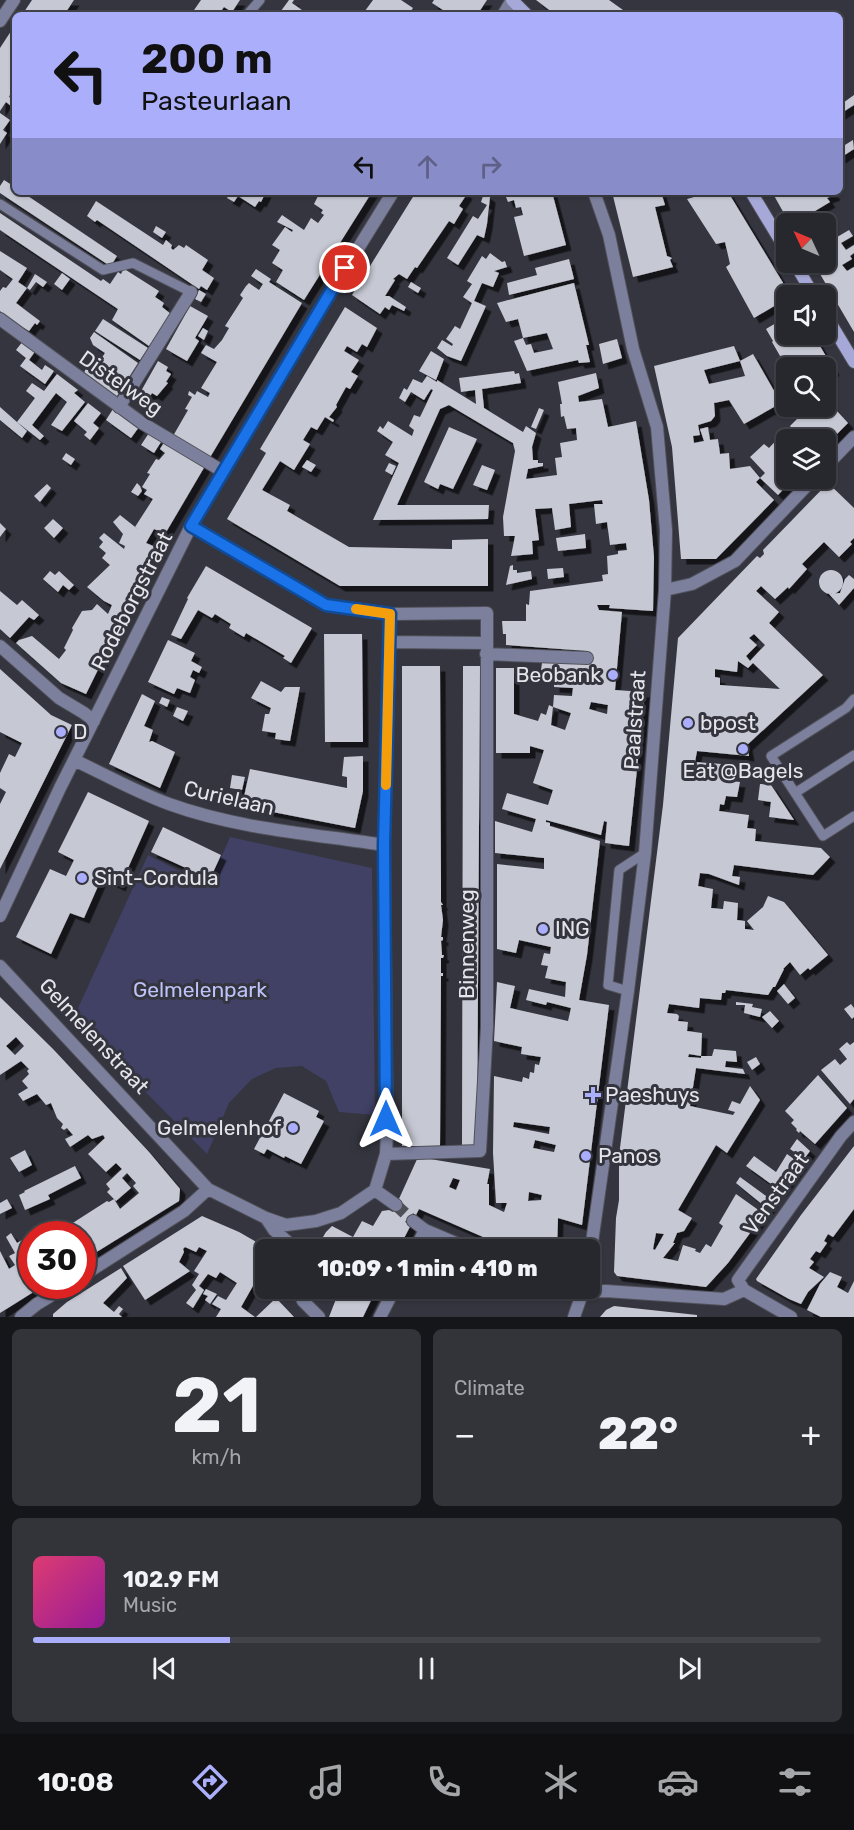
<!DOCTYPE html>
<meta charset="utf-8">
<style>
body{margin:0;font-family:Rubik,sans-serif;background:#33343a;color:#f1f3f6;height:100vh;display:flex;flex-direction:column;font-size:22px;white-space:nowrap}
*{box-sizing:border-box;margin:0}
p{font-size:20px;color:#a4a6aa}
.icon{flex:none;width:33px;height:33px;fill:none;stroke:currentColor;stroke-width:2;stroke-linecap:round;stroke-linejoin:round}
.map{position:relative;height:1317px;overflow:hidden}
.drawer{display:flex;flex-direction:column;gap:12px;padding:12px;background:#151619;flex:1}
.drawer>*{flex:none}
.hud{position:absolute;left:12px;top:12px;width:831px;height:183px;border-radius:9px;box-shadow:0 2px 4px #0004,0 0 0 2px #43444a;background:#abaffb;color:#111;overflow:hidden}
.needle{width:39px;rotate:314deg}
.tools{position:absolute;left:776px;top:213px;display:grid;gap:12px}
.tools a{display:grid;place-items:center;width:60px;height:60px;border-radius:9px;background:#27282e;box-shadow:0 2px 4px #0004,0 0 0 2px #43444a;font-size:30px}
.speed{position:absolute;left:18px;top:1221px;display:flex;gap:12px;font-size:30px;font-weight:700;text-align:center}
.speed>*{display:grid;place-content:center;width:78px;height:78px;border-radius:50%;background:#27282e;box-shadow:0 2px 4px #0004,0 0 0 2px #43444a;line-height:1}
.speed .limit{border:9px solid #d22;background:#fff;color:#111}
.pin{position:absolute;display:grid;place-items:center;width:51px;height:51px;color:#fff;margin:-26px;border:3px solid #fff;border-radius:50%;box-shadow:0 2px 6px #0007}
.me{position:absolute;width:66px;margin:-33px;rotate:0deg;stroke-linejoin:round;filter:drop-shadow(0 0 4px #0008)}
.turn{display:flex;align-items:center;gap:21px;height:126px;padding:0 30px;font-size:27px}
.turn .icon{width:78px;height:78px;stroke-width:2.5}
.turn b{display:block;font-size:42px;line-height:51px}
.lanes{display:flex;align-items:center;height:57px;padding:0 30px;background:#0003;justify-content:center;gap:30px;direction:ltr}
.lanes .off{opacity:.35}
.big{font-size:45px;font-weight:800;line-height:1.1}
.drawer .widget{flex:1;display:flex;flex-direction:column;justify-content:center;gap:9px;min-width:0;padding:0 21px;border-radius:9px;background:#33343a}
.drawer .dial{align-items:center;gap:0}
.dial b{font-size:78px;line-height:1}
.song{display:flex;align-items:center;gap:18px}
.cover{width:72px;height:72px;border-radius:9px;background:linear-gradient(135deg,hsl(340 70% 55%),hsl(300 70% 35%))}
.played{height:6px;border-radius:3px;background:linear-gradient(90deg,#abaffb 25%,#43444a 25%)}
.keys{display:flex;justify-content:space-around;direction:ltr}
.heat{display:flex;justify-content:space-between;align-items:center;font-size:33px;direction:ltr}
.drawer .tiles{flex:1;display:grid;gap:12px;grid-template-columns:1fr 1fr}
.widget:last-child{grid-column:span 2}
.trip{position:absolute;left:255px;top:1239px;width:345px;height:60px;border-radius:9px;background:#27282e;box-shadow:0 2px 4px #0004,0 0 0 2px #43444a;font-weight:800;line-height:60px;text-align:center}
.menu{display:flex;height:96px;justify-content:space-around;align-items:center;background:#101012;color:#a4a6aa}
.menu .icon{width:42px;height:42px}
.menu .selected{color:#abaffb}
.menu b{font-size:27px;color:#f1f3f6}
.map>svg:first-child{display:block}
.green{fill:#404165}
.building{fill:#c6c8d3;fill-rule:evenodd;filter:url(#shadow)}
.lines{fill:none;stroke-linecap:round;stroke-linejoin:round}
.street-tunnel{stroke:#4f4f58;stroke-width:12;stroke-dasharray:12 6;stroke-linecap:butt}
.lane-casing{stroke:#50515a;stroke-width:11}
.street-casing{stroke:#50515a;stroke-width:14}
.secondary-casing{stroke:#50515a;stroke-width:14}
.lane{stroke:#7d809d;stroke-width:9}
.street{stroke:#7d809d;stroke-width:12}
.secondary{stroke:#a6a9d7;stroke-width:12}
.route-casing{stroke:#114b97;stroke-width:15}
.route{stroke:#1a73e8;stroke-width:10}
.slow{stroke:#f59e0b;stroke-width:10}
.poi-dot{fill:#abaffb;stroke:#34353e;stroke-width:2}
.labels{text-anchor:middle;stroke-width:6;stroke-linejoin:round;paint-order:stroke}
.street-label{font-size:21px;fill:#e5e5eb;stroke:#34353e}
.poi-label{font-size:21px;fill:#e5e5eb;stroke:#34353e;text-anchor:start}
.park-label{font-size:21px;fill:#bec2f8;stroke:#34353e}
</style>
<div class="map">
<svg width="854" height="1317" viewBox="0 0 854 1317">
<defs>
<filter id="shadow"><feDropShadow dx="5.5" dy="5.5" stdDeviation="0" flood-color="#0009"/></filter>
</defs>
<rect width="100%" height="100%" fill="#34353e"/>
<path class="green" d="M230,837L372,868L375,1115L339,1112L326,1081L302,1066L276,1068L252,1079L229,1103L207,1154L73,1019L148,855L209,886Z"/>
<path class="building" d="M32,0H74L64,15H22Z
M201,0H240L232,12L224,7L218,15H196L192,13Z
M289,0H294L292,3L309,15H278Z
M373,0H401L413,8L408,15H362Z
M434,0H487L477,15H451L432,3Z
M536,0H609L630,15H556Z
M15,25V92L12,90L9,97L14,100L11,106L6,102L0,111V48Z
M854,95V105L840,114V105Z
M0,113L10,120L3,130L7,133L0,144Z
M853,140L854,149L840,158V148Z
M4,180L15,187V192H22L117,256L112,264H107L0,193V186Z
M225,192H266L261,202L259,201L255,207L238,196L234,202L227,198L229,195Z
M320,192H372L304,300L276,282L283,270L272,263L280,250L272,245L285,227L292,232L293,230L277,222L282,215L304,230L311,218L318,223L324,215L321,213L323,210L314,204Z
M416,192H465L467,194L459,206L463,209L454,224L449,221L417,268L415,267L407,279L399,274L393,279L395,280L385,296H389L406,307L404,311L392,305L389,310L385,307L380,314L352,295Z
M504,192H552L566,245L524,256L514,217L523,215L521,207L516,208L514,200L508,202Z
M612,192H661L665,205L655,207L667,256L672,258L670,260L673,267L633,277Z
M712,192H728L791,296H786V299L754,318L726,267L730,264L725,242L716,244L687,199Z
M772,192H833L835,195L827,198L830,202L810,214L816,224H790Z
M484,193L490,197L487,224L484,238L477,235L458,265L447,258L473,216L478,219L487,205L481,202Z
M96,201L163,245L166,240L172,245L171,248L173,250L179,245L184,248L186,245L208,260L202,270L214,278L207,290L201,286L199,289L97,220L95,222L87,216Z
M0,213L101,281L103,279L110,284L118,272L121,274L123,270H126L159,291L155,297L164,303L162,307L171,314L149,346L112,320L118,309L0,230Z
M156,226L166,232L162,238L153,232Z
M849,230L853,236L841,243L846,250L854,245V253L850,256L852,259L842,265L847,271L854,267V332L813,262H825V240L827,243Z
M0,251L27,268L18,282L27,288L35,274L47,282L43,287L36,282L30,290L27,288L16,303L40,321L37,325L35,323L29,331L24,328L22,331L0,311V291L3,287L6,288L13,279L0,270Z
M490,253L502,262L505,261L507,267L494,271L499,273L493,287L482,283L474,301L486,306L461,361L447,356L437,348L442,340L452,346L453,344L446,339L455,326L460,329L472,303L463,297L472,284L467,281L482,256L486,259Z
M569,259L574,279L509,295L507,283L537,275L535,268Z
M256,269L271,279L269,282L302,303L209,459L173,436L188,410L185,409L192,397L188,395L189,391L195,395L197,391L208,397L210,393L201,388L217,362L201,353L206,345L214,349L222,340L229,328L225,326L243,298L240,295L246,286L249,283L259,290L263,284L251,276Z
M62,273L70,279L62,290L54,284Z
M411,282L421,288L418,293L408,287Z
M574,283L589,345H586L590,362L579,363L578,360L527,371L514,341L523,338L518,319L506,322L497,303ZM547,333L553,349L534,353L531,344L526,345L523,338Z
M199,290L206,294L201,302L195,299Z
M190,306L208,316L195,338L199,341L187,361L166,349Z
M345,307L377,328L367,347L362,344L357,352L347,346L344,351L359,360L351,372L358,376L350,389L346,387L336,405L337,407L329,417L334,420L333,422L325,417L317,430L311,427L303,440L310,444L294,470L280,461L262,490L290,505L287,511L349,547L452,549V540L488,539V586H340L227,519L266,453L260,449Z
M786,317V334H813L834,370L825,376V368H787L772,342L773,341L766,329Z
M103,319L148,348L140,360L95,331Z
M203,328L208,331L204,340L198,336Z
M94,332L138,363L115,399L91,382L93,379L84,373L88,363L91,362L97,365L99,362L93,358L95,355L101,359L105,353L93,345L90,338Z
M617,339L622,358L603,364L599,344Z
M23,341L36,350L29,360L42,370L45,365L54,371L45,384L20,366L26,358L16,350Z
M734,346L740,361L704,370L709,384L745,376L740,361L753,354L781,403L744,424L729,400L714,403L715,416L711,421L698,425L700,435L693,436L694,443L704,441L700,429L708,427L710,440L718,439L720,454L729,453L730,469L750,466L760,478L765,473L750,457L764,444L769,448L786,430L790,434L794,431L790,426L806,410L805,408L807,406H825V398L848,423L825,446V440H786V478H794L778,495L760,478L756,482L774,500L716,559H681L672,447L654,366Z
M431,351L444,359L436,380L419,371Z
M158,361L168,367L166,371L171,374L166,382L168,383L157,396L152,393L144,406L136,400Z
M514,371L515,374L519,373L521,383L482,389L484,408L523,432L526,426L536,433L532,447L533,460H538V463H543V466L528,469L526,479L557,475L555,458L562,457L560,443L577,440L576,428L567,429L564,416L561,417L560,404H562L558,382L596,373L599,388L578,396L579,402L602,399L608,427L636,421L649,500L654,557L653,611L609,608L610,605H597L599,610L622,612L615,690L645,692L629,846L605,843L607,822L604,821L601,835L546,820V822L550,823V826L600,841L587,955L579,1000L609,1005L582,1225L558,1218L557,1250H513L419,1209L398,1250H315L326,1232L332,1226L353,1237L362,1221L373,1226L382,1211L389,1210L393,1212L418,1157L490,1169L487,1184H489V1205L504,1212L507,1203H496L493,1153L494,1076L522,1082L523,1077L529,1079L530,1072L534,1073L535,1064L539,1065L541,1057L521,1054L522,1047L494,1041L497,982L515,986L510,1008L568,1021L571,1008L547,1002L546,1005L526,1000L529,989L565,997L566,982L545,978L548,966L541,965L544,953L550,954L551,947L519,940L516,953L497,949V864L544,869V858L495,853V821L532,832L536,819L502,809L507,793L548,805L553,790L533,783L544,750L530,746V753H496V668H514V714L538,721L541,713L546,715L549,705L553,707L551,725L565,730L571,713L553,707L554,695L572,696L573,688L554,687V671L541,670L542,663H587L588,651L506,645V634H503L502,621H526V604L529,605L530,591L603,581L602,575L608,574L607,556L618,554V551L627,550L626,543L610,545L607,522L596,524L594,504H603L602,500L569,504L571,527L555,530L552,508L535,509L539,540L532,541L533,554L511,556L515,536H504L503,517L515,451L513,443L449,405L440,409L397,505H489L488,519L373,520L399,463L385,455L393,442L377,431L380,426L383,429L388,421L412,436L414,430L409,426L414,415L420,417L433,390L431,389L424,400L411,392L405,402L399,398L404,388L407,390L413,379L422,383L427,376L437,382V380L476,404L475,390L461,392L459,378ZM591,702L608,705L607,714L589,709ZM514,1122L550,1127L549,1134L513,1127ZM535,1140L556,1145L554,1152L533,1148ZM453,1178L460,1180L456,1190L449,1187ZM529,1192L542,1195L541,1200L528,1201Z
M57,374L78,390L74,393L85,402L62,431L51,425L67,402L56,393L32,425L44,436L40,440L17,422L35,398L26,391L32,383L44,391Z
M88,403L101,413L93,423L99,428L90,440L84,435L87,432L74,421Z
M0,407L27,431L22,438L0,420Z
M539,408L544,410L536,429L531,427Z
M113,409L139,427L131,438L106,420Z
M449,427L477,439L453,489L440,484L438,489L424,482Z
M149,433L161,442L154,453L141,445Z
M165,441L205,466L165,534L154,529L146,543L158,548L86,694L61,683L16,643L19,640L32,636L59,659L66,650L64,648L73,630L72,628L82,611L92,610L97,604L108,614L112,605L104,601L87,587L110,565L102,558L106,553L99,547L103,542L99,538L104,533L124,549L125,546L119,543L123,534L113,522L120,515L139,530L135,527L153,499L144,494L147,490L142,487L150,474L147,473L156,459L159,460L165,453L160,449Z
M66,453L75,459L71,465L62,459Z
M307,460L316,465L311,472L302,467Z
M389,463L396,466L392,475L385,471Z
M482,465L495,470L487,490L473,485Z
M137,483L140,486L142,491L138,496L131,492Z
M828,483L854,508V538L850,542L852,544L839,557L824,542L802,564L807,569L789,589L788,587L775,599L761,586L756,591L779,612L769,623L823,675L747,745L749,756L697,751L695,762L748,766V773L730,772V781L740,782L737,797L726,796L724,805L720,804L719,811L749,815L747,828L756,829L755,841L821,848L830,857L813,875L734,865L732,876L740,877L739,885L709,874L700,873L698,886L713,889L711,908L723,909L724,901L738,903L737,920L745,921V929L754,930L747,921L763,907L768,896L784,902L828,955L810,970L808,968L800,975L790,962L783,969H784L775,987H773L768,995L726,990L725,993H722L721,1000L700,998L699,1008L669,1004L667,1013L677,1014L679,1016L678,1021L688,1022L687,1031L702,1033L701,1056L689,1054L688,1057L701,1058V1056H712L714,1049L736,1051L737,1062L726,1061L725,1067L743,1069L745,1074L696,1068L690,1106L733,1115L735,1112L728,1110L732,1101L740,1104L750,1086L760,1100L727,1153L716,1145L678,1210L692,1218L684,1231L677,1233L673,1243H675L663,1258L678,1261L683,1245L696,1249L695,1251L700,1253L706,1244L711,1247L723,1226L719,1223L736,1194L764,1214L728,1263L706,1287L617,1276L614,1272L616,1218L619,1200V1156L663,805L678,638L757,556L760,558L764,554L763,550ZM754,634L765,645L750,661L746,656L757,645L749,638ZM738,661L748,668L753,663L780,689L720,685V678L715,677V669L737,672ZM656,1233L664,1234L655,1250L653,1249Z
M47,484L51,488L40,502L34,496Z
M53,519L63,528L54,538L44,528Z
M0,523L6,529L0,537Z
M585,534L586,548L558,551L556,538Z
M513,565V570H517V573L531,571L532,579L506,585L510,566Z
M206,566L312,628L291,663L283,658L285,656L246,633L244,637L229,628L231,624L215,614L212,618L198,610L181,639L171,635L188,599L187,598Z
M563,568L564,577L548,579L547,569Z
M819 582a12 12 0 1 1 24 0a12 12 0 1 1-24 0Z
M50,571L55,575L59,571L74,585L69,590L63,585L58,592L43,579Z
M849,575L854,579V588L839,605L829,594L840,593L845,579Z
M0,591L17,605L22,600L39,615L34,620L29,617L10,638L0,629Z
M324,634H362L363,742H325Z
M168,640L195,653L191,661L202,667L199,673L193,670L190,677L195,680L190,693L177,688L174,694L148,682Z
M402,666H440L441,886V902L443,905H441L443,920L441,937H443V940L441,941L442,955H444L443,958H441V973H443V976H441L440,1146H402Z
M463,666H480L477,1146L462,1147Z
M0,669L51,715L72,725L0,869V804L6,792L0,788V773L9,754L15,757L22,743L0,732Z
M261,681L281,692L285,687H300L290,741L275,739L276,733L262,731L265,714H269L271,708L251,698Z
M142,694L155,701L144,726L153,730L149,742L152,741L175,752L160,788L109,764Z
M162,697L170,700L167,707L159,703Z
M177,707L188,711L183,721L173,716Z
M363,756V791L355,828L242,806L250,769L347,788V777L342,776L344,757Z
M232,775L245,777L242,790L230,788Z
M760,784L771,785L794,820L769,817L771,802L758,800Z
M88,792L149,821L120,886L102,877L84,918L70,913L51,954L16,937L50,869L66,876L74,860L58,852Z
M163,827L221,855L210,879L151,852Z
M784,984L795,998L788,1004L777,991Z
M0,997L53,1049L149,1152L180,1189L179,1201L82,1261V1234H68L67,1232L71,1230L68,1226L107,1201L109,1202L114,1199L120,1209L139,1193L133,1186L136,1183L127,1173L122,1178L131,1188L116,1201L107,1192L110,1189L106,1184L122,1169L116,1163L106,1172L88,1154L105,1138L103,1135L92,1139L88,1135L70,1147L65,1139L73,1135L67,1128L64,1130L61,1128L63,1124L57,1118L51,1103L46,1105L37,1094L23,1101L18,1094L28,1088L22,1081L29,1074L27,1071L29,1069L21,1061L0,1075ZM16,1037L24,1046L15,1055L6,1046Z
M736,1002L753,1004L752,1007L762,1009L760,1017L744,1013L745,1005H736Z
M851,1004L854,1008V1017L852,1019L844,1009Z
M770,1011L779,1021L772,1028L762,1017Z
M847,1042L850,1045L854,1042V1099L850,1104L821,1070L835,1059L840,1065L847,1059L839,1049Z
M756,1057L760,1064L752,1070L747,1062Z
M818,1075L847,1108L815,1144L800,1131L799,1133L796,1130L797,1129L791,1123L794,1120L785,1111Z
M284,1093L319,1111L316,1117L324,1121L301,1164L285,1156L284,1158L267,1149L264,1154L254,1149Z
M797,1139L810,1151L804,1159L790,1149Z
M854,1146V1209L833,1237L828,1234L824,1241L827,1243L820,1253L816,1251L810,1259L814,1262L809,1268L824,1277L808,1292L801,1304L789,1299L757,1281L756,1279L801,1215Z
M25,1150L32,1165L19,1172L10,1158Z
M787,1154L801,1164L781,1191L746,1166L754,1156L776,1172Z
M75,1166L81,1178L48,1195L50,1199L25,1210L19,1195L25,1192L24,1191Z
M740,1177L773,1201L768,1209L736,1183Z
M7,1199L12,1208L0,1214V1203Z
M202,1216L239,1232L270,1250H266V1263L241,1307L255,1317H216L221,1309L212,1304L218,1296L226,1300L237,1283L220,1272L216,1278L208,1274L199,1286L204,1290L193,1308L186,1303L196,1290L192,1285L199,1274L194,1271L207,1251L199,1247L196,1252L185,1247L183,1249L184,1252L179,1262L190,1271L145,1300L123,1266Z
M51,1222L58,1234H48L43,1226Z
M11,1233L17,1243L27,1237L32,1244V1286H43L0,1313V1251L9,1269L15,1265L9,1256L15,1253L6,1237Z
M121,1268L127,1278L103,1303L114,1312L119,1306L123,1309L119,1314L122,1317H53V1314L67,1302Z
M830,1272L842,1277L837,1287L848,1293L854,1281V1317H821L807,1310L820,1284Z
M327,1288H377L363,1317H329L336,1299L325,1293Z
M206,1289L217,1294L210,1304L205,1300L208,1296L203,1294Z
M276,1298L294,1317H256Z
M614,1306L697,1315V1317H600L606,1310Z"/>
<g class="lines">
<path class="street-tunnel" d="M396,1205L413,1221"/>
<defs>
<path id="lane" d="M247,15L260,0
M0,204L103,270L133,263L191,292
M854,699L846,708L771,756L823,836L854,816
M795,793L854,755
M628,991L608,985L619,870L645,853"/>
<path id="street" d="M503,15L512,0
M0,21L14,0
M0,319L142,423L224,472
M119,407L191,292
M825,467L854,437
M191,526L326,605L390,614L487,613V1027L480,1151L386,1154
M665,590L692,584L735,561L814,478
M390,642L486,643
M0,646L59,698L84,713L94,721
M486,654L587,658
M74,760C106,775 136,792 169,804C238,829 313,834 384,845
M0,916L60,788L191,526L304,336L393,192
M0,966L208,1189L266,1218L286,1225L316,1221L341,1213L375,1190L386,1154L387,1133L384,845L390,614
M375,1190L396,1205
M266,1218L274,1230L289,1243V1250
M413,1221L425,1230L472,1250
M415,1250L425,1230
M590,1256L628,991L645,853L665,590L666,530L657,427L633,349L609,235L594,192
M82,1276L184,1211L208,1189
M297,1288L303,1301L319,1317
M570,1288L583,1292L606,1291L724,1299L744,1290
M21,1317L37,1304L67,1286
M380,1317L395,1288
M574,1317L584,1288
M791,1317L744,1290L738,1280L841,1136L854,1122"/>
<path id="secondary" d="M512,0L527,15
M751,192L786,250
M794,262L814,296
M825,314L854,362"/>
</defs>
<use href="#lane" class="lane-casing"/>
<use href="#street" class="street-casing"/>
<use href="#secondary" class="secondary-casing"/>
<use href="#lane" class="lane"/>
<use href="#street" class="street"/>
<use href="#secondary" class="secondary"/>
</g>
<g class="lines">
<defs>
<path id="route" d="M345,268L191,526L326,605L390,614L384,845L386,1119"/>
</defs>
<use href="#route" class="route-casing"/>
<use href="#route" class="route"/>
<path class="slow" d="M356,609L390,614L386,785"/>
</g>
<g class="poi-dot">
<circle cx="613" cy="675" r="6"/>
<circle cx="688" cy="723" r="6"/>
<circle cx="61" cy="732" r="6"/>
<circle cx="743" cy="749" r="6"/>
<circle cx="82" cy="878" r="6"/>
<circle cx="543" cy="929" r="6"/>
<path d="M590 1086h6v6h6v6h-6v6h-6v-6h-6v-6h6z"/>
<circle cx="293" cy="1128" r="6"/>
<circle cx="586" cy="1156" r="6"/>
</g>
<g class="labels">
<g class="street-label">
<text transform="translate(121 383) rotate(35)" y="7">Distelweg</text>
<text transform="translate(132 601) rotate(-63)" y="7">Rodeborgstraat</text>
<text transform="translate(635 720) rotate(-86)" y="7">Paalstraat</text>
<text transform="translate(229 798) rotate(13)" y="7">Curielaan</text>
<text transform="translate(467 944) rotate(-90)" y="7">Binnenweg</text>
<text transform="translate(94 1036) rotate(47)" y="7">Gelmelenstraat</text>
<text transform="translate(776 1194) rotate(-54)" y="7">Venstraat</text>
</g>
<g class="poi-label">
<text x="601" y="682" text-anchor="end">Beobank</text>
<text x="700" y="730">bpost</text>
<text x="73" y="739">D</text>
<text x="743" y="778" text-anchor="middle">Eat @Bagels</text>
<text x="94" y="885">Sint-Cordula</text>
<text x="555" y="936">ING</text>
<text x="605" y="1102">Paeshuys</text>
<text x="281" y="1135" text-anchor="end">Gelmelenhof</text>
<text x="598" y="1163">Panos</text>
</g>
<g class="park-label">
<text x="200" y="997">Gelmelenpark</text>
</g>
</g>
</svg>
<div class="tools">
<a><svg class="needle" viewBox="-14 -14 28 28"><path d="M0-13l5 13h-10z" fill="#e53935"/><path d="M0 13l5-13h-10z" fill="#a4a6aa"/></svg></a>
<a><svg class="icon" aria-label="sound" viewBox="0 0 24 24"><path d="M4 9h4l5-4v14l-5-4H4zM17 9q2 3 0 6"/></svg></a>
<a><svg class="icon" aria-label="search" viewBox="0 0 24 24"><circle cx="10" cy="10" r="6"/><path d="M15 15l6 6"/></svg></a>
<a><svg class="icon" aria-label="layers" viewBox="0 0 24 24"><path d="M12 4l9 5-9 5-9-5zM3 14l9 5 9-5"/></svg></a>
</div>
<div class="speed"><div class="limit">30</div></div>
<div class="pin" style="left:345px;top:268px;background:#d93025"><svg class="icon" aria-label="arrive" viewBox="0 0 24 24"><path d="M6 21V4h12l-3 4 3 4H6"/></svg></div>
<svg class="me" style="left:386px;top:1119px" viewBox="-20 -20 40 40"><path d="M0-17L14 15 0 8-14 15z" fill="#1a73e8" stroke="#fff" stroke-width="4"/></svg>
<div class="trip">10:09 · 1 min · 410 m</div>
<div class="hud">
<div class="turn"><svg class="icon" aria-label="left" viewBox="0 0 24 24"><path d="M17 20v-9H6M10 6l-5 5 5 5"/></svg><div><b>200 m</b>Pasteurlaan</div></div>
<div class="lanes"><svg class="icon" aria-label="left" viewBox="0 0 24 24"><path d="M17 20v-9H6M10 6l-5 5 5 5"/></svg><svg class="icon off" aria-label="ahead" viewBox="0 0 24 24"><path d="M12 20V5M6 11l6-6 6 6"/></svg><svg class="icon off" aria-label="right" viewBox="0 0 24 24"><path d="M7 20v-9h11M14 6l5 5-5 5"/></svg></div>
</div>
</div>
<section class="drawer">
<div class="tiles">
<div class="widget dial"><b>21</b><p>km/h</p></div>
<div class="widget"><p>Climate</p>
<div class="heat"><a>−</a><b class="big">22°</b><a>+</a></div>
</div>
<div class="widget">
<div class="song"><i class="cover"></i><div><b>102.9 FM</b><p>Music</p></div></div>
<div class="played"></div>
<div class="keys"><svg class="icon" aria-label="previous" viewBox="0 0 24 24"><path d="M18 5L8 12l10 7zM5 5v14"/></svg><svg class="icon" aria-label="pause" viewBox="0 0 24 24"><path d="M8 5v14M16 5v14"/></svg><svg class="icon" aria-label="next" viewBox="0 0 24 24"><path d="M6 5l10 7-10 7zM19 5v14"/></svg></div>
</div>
</div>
</section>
<nav class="menu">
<b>10:08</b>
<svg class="icon selected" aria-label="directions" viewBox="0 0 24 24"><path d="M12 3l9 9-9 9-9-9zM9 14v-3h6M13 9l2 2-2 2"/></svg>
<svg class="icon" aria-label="music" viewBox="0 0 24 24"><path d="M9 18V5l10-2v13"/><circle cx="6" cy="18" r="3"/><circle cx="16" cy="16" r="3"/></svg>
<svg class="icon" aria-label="phone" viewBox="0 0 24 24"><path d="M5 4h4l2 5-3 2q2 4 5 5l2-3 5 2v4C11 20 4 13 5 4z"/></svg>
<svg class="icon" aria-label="climate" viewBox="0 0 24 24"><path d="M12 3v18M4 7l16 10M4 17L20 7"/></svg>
<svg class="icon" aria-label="car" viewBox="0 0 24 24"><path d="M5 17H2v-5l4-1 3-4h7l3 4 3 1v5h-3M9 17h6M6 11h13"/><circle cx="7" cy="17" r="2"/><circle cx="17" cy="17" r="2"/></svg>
<svg class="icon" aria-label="filters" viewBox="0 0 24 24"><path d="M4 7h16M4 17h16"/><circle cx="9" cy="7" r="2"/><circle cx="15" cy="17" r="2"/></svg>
</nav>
